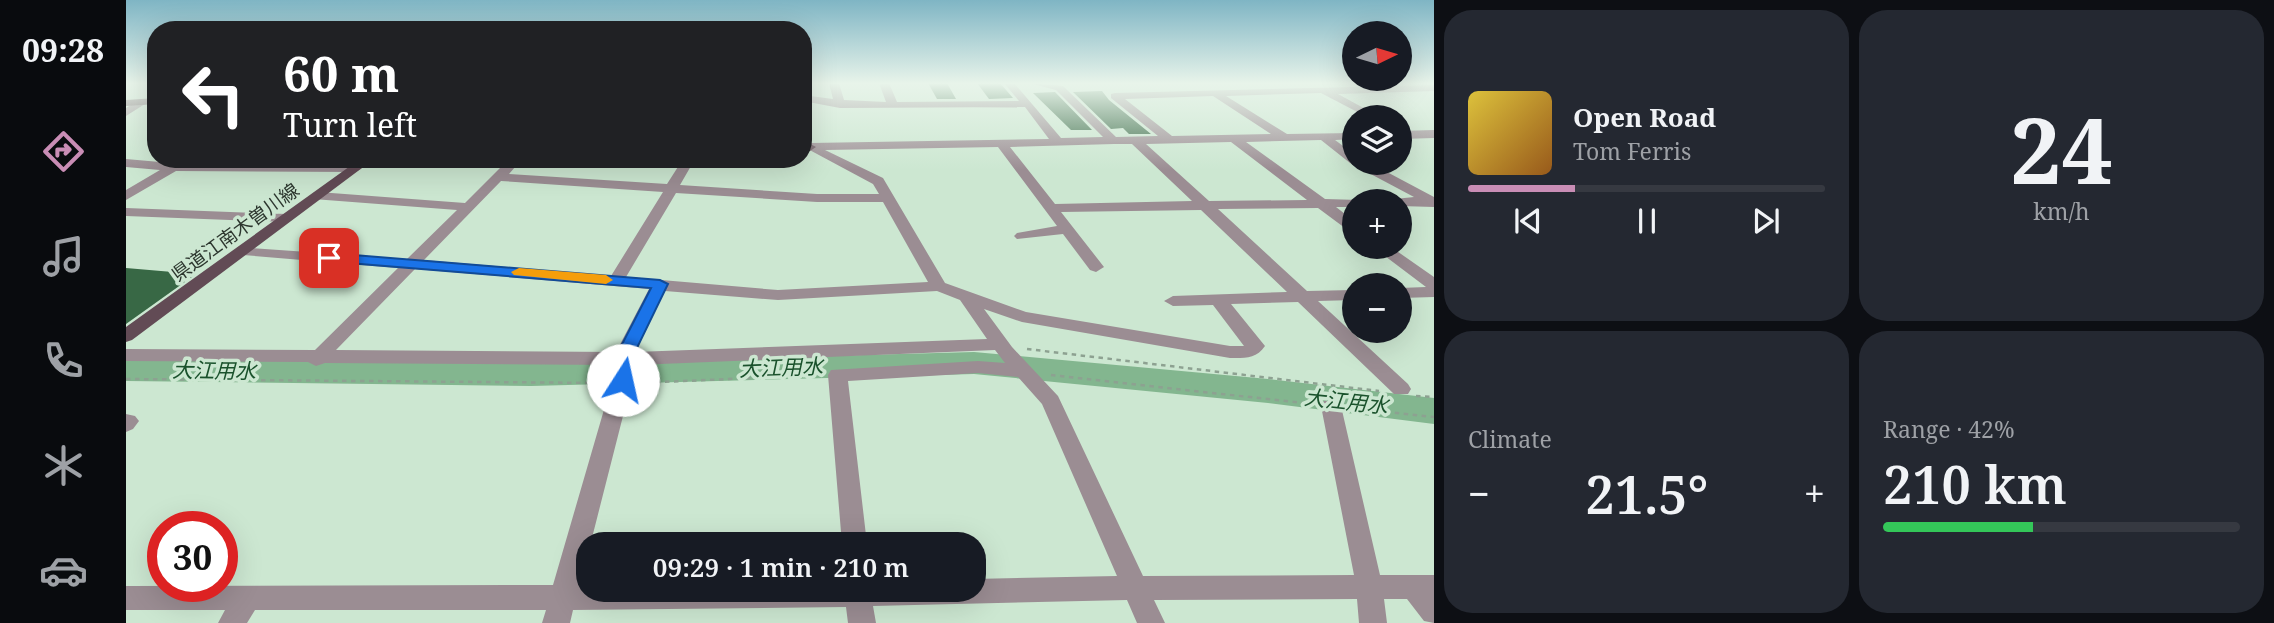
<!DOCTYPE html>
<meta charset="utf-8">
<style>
body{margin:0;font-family:"Noto Serif","Noto Sans JP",serif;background:#242831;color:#f1f3f6;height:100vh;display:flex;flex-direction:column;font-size:26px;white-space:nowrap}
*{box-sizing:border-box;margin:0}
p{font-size:23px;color:#9ea1a6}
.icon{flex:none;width:38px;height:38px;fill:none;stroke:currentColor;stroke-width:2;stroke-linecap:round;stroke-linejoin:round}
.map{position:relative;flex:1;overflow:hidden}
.drawer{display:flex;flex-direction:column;gap:10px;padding:10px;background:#0d0f14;width:840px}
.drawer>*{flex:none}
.banner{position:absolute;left:21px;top:21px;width:665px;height:147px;border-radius:28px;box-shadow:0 7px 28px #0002;background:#202124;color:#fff;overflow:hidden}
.needle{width:46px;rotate:85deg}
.tools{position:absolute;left:1216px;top:21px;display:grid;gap:14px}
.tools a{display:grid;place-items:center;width:70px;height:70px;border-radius:50%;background:#171b24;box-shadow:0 7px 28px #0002;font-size:35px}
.speed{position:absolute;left:21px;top:511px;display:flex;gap:14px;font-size:35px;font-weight:700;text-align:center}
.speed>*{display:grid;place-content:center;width:91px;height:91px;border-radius:50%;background:#171b24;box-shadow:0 7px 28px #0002;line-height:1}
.speed .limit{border:10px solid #d22;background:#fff;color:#111}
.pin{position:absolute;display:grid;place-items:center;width:60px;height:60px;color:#fff;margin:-30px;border-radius:14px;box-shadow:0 4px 10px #0006}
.me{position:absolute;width:77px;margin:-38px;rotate:10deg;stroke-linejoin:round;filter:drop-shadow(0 0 5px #0008)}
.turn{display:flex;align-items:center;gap:24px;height:147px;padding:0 21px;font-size:32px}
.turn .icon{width:91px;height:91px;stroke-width:2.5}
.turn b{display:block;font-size:49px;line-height:60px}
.big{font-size:52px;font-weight:600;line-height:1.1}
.drawer .tile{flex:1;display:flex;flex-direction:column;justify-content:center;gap:10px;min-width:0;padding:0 24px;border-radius:28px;background:#242831}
.drawer .dial{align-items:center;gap:0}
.dial b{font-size:91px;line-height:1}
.song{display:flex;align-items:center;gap:21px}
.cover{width:84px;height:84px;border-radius:10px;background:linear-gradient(135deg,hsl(50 70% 55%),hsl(30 70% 35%))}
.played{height:7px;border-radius:4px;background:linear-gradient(90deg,#c98db5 30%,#363941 30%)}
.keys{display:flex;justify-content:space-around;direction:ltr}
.heat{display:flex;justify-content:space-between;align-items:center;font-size:38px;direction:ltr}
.charge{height:10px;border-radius:5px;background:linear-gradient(90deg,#34c759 42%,#363941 0)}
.drawer .tiles{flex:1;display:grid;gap:10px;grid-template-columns:repeat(2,1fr)}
.trip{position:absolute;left:450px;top:532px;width:410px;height:70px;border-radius:28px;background:#171b24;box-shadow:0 7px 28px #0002;font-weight:600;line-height:70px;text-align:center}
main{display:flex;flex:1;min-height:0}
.dock{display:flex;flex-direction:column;width:126px;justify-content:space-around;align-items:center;background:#090b0e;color:#9ea1a6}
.dock .icon{width:49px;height:49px}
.dock .active{color:#c98db5}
.dock b{font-size:32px;color:#f1f3f6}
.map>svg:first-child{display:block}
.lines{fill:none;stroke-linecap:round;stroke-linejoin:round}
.river{fill:#83b68f;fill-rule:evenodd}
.building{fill:#386845}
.path{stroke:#8da191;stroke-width:2.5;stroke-dasharray:4.5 4.5;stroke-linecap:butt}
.minor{fill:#9b8d93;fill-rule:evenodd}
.major{fill:#624b55;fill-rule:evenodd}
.route{fill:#1a73e8;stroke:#114b97;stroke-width:2}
.slow{fill:#f59e0b}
.labels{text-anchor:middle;stroke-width:7;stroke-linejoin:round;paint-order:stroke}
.street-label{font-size:19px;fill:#2d372f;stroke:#cce7d1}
.water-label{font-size:21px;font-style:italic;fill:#1a522c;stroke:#cce7d1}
</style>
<main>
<nav class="dock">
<b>09:28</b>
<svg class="icon active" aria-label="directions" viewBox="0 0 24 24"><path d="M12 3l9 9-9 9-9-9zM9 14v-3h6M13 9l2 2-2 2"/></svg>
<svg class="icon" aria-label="music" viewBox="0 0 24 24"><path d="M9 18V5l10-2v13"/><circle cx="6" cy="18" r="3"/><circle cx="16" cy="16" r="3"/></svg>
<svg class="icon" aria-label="phone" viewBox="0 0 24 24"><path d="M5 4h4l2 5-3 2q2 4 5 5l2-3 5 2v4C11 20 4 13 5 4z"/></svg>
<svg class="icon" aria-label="climate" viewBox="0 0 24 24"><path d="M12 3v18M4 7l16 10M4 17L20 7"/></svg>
<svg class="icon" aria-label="car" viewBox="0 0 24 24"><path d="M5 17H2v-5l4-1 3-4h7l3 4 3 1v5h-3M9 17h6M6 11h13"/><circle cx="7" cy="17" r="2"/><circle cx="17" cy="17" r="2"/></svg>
</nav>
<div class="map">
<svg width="1308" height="623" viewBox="0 0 1308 623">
<rect width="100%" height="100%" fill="#cce7d1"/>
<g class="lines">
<path class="river" d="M848,352L1142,379L1308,398V424L1142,403L848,374L405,386L0,381V359L405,364Z"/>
</g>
<path class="building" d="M802,83H821L830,99H811Z
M851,83H874L887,98L863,99Z
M976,91L983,100L1025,134H1003L997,128L985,129L947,92Z
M929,92L966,130H945L907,93Z
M0,268L70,274L0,324Z"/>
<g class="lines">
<path class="path" d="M901,349L1253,391
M925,375L1186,404
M0,379L478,383
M512,383L694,375
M1290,396L1308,397
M1224,408L1308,417"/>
<path class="minor" d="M703,83H713L718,100L760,102L753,83H763L771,102L893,101L878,83H888L935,138L977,137L930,90L903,83L937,86L990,137L1032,136L985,98V94L989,93L1308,85V91L1212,94L1254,117H1241L1195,93L1100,96L1161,134L1228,133V139L1209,140L1228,154V163H1244L1308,197V207L1274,206V201H1268L1269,199L1288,197L1224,163L1195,140L1120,142L1199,199L1233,200L1228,201V207H1210L1228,221V232L1223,231L1192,208L1092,209L1181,291L1228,290V300L1192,301L1282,384L1285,389L1282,394H1268L1172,302L1105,304L1139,346C1130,359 1119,358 1104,358L896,322L858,309L886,347L932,396L1017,576L1228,575L1195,406L1198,401H1212L1215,406L1254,575H1308V623L1298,621L1281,599H1258L1261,623H1233L1231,599L1028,600L1039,623H1011L1001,600L747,606L750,623H722L720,607L447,610L444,623H416L420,610H129L121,623H92L99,610H0V586L427,585L491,365L199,363L190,366L182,362L0,361V349L189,350L272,268L117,255L112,253L109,250L112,247L281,259L331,210L187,199V193L192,192L339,203L383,159H396L383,174L541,184L557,159H569L554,185L691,194H753L747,184L678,147L684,143L923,139L899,107L714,108L677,101V95L707,99ZM1087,96L1145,134L1046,136L999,99ZM1105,142L1181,200L1083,201L1020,144ZM988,144H1006L1066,201L929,204L884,147ZM872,147L931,226L891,233L888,236L891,239L937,234L964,270L970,272L978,267L935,212L1075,210L1161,292L1047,296L1038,301L1047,306L1087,305L1118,346H1104L900,312L819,283L757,178L699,150ZM375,181L537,192L485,276L298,260ZM550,193L691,202H757L802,282L652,290L500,277ZM289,269L523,289L490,352L210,350ZM539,291L652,300L811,291L834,300L861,339L509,352ZM869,350L879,363L852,361L705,370L702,375L716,544H741L722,381L852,373L892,377L916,404L991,576L847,579V590H462V585H454L510,365Z
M13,100L22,102L0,116V108Z
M1308,130V138L1274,139V131Z
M0,159L45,163L230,164L236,168L230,172L50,171L0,200V190L34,170L0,167Z
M0,208L160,214L167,218L160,222L0,216Z
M1247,247H1265L1308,277V297L1274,298V288L1300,287Z
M0,414L9,416L13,421L7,429L0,432Z"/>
<path class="major" d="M30,98V104L0,106V100Z
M677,140L690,147L684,151L677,149Z
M234,159H248L6,340L0,342V327Z"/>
</g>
<linearGradient id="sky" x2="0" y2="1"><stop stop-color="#7fb5c4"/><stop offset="0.49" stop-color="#e8f4ea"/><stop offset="1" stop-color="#e8f4ea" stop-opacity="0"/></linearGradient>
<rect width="1308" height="170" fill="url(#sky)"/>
<path class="route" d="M203,253L534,280L542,284L507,356L509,365L506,380L497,386L488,380L492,365L490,356L525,288L198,261V255Z"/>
<path class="slow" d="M393,268L480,275L487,280L480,284L388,275L385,272Z"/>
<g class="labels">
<g class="street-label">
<text transform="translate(109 232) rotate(-36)" y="7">県道江南木曽川線</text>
</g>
<g class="water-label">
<text transform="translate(655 368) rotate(-2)" y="7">大江用水</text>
<text transform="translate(88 371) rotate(1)" y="7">大江用水</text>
<text transform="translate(1220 402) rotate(6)" y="7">大江用水</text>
</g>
</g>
</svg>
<div class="tools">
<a><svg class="needle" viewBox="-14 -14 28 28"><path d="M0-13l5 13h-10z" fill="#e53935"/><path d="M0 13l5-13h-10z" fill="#9ea1a6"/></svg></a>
<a><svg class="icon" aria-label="layers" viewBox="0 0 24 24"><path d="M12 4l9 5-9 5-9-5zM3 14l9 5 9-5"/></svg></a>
<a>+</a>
<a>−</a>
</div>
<div class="speed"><div class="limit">30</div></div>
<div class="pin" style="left:203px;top:258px;background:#d93025"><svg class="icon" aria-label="arrive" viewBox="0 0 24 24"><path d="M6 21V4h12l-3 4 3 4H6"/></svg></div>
<svg class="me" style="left:497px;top:380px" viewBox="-20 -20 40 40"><circle r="19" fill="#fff"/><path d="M0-13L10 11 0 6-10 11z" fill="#1a73e8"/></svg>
<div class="trip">09:29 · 1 min · 210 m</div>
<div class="banner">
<div class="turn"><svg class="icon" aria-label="left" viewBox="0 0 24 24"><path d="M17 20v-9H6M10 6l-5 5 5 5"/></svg><div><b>60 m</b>Turn left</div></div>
</div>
</div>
<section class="drawer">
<div class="tiles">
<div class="tile">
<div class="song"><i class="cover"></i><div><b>Open Road</b><p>Tom Ferris</p></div></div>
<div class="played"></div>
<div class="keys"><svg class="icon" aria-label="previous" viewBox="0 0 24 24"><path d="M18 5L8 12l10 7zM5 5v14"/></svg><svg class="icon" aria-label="pause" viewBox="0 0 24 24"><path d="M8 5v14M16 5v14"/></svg><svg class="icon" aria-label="next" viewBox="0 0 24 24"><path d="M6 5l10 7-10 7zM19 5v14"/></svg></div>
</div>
<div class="tile dial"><b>24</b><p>km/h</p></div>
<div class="tile"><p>Climate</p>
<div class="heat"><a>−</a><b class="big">21.5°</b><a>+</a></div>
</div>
<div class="tile"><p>Range · 42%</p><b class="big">210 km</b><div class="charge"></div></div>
</div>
</section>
</main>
